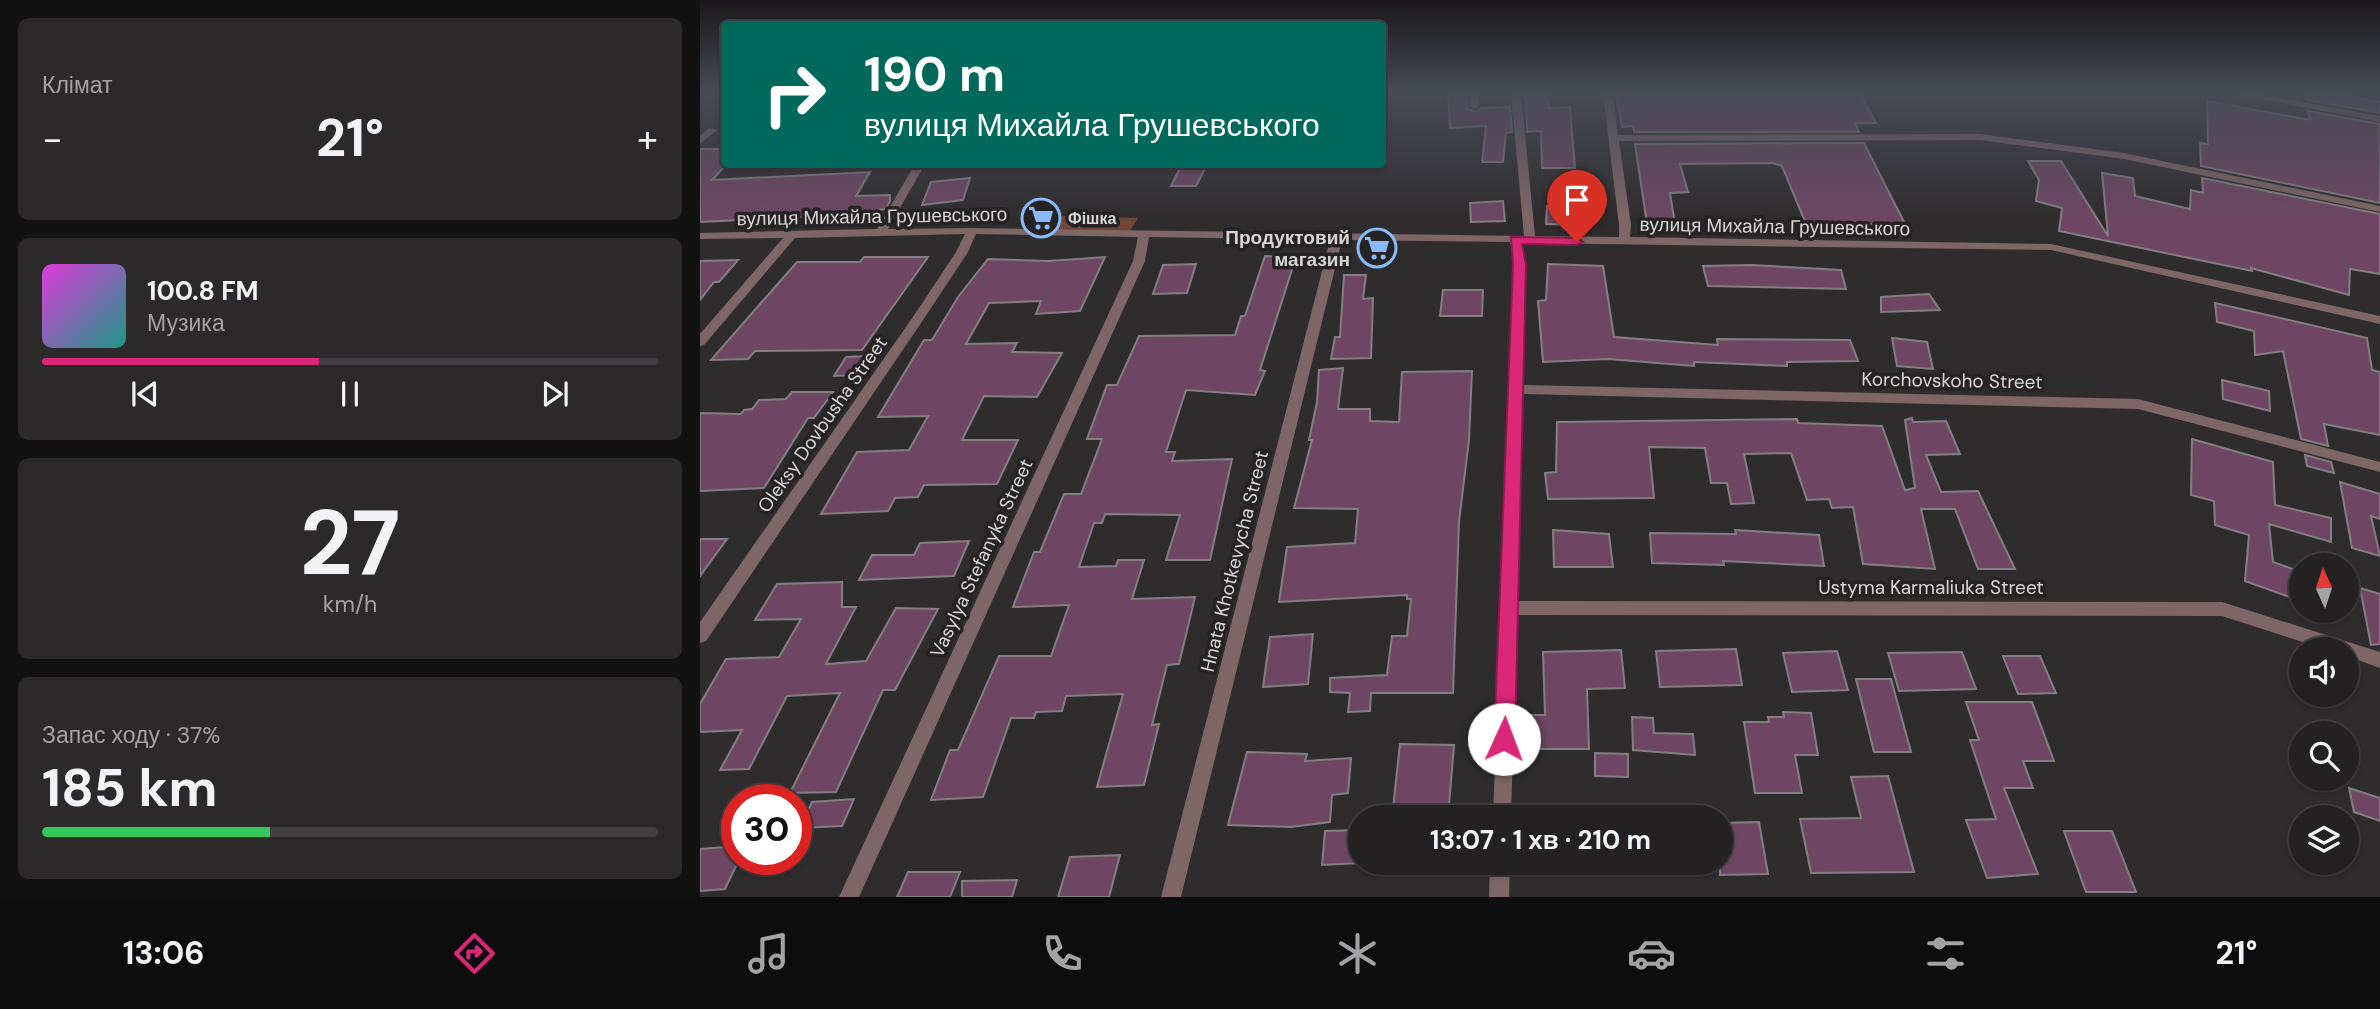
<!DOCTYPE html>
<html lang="uk">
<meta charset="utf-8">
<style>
body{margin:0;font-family:"DM Sans",sans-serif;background:#2b292a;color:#f1f3f6;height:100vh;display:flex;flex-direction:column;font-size:26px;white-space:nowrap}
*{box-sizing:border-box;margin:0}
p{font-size:23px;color:#a3a3a5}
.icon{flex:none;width:38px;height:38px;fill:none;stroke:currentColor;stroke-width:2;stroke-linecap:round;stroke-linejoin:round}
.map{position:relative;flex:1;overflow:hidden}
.side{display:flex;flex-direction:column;gap:18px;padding:18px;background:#131213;width:700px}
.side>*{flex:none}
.top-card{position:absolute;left:21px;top:21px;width:665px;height:147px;border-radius:7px;box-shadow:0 2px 5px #0004,0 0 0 2px #403e40;background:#00695c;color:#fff;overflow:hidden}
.needle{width:46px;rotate:357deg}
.tools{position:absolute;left:1589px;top:553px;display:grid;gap:14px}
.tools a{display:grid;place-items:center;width:70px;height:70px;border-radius:50%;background:#232122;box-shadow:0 2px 5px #0004,0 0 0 2px #403e40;font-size:35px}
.speed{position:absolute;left:21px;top:784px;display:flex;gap:14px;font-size:35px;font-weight:700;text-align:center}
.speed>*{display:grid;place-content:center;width:91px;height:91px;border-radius:50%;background:#232122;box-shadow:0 2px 5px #0004,0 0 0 2px #403e40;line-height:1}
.speed .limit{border:10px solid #d22;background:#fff;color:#111}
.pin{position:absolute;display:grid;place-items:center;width:60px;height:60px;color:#fff;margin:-72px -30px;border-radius:50% 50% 50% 0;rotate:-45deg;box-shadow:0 0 7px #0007}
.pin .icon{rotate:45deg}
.me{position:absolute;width:77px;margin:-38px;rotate:2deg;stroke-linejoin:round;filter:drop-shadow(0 0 5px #0008)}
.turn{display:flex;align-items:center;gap:24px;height:147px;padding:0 28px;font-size:32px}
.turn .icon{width:91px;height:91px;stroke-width:2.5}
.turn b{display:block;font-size:49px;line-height:60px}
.big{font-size:52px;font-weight:700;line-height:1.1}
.side .widget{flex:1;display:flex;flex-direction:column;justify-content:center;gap:10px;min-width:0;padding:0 24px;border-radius:10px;background:#2b292a}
.side .dial{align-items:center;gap:0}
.dial b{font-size:91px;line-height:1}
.song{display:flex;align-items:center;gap:21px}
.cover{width:84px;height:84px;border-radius:10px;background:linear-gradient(135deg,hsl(300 70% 55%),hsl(170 70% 35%))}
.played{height:7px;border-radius:4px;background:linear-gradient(90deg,#db2777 45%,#403e40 45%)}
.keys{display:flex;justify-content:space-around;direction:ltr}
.heat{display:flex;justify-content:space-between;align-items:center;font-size:38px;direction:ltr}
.charge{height:10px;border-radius:5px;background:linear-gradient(90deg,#34c759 37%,#403e40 0)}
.trip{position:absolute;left:648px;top:805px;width:385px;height:70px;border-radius:35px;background:#232122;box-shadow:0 2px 5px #0004,0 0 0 2px #403e40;font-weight:700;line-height:70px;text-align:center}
.tab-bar{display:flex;height:112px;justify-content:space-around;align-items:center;background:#0e0d0e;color:#a3a3a5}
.tab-bar .icon{width:49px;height:49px}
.tab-bar .on{color:#db2777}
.tab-bar b{font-size:32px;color:#f1f3f6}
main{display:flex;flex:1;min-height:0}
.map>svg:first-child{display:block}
.green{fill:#714638}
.building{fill:#6e4663;stroke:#827f81;stroke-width:2}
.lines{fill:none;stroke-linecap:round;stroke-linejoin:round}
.minor{fill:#7e6666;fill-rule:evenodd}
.route{fill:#db2777;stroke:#8e194d;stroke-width:2}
.labels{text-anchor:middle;stroke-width:7;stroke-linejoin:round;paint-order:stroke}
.far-poi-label{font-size:16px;font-weight:bold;fill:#d7d5d5;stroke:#262324;text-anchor:start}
.street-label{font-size:19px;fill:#d7d5d5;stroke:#262324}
.poi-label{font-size:19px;font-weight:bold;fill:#d7d5d5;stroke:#262324;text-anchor:end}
</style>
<main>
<section class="side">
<div class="widget"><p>Клімат</p>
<div class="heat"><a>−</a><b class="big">21°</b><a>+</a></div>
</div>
<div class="widget">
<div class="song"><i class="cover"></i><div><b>100.8 FM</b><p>Музика</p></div></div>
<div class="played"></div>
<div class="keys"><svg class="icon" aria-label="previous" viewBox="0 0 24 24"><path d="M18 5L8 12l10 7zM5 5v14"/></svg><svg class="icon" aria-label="pause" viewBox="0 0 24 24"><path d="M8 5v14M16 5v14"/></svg><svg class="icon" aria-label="next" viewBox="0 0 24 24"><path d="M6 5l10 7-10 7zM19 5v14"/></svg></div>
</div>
<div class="widget dial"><b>27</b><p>km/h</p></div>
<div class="widget"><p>Запас ходу · 37%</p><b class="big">185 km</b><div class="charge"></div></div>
</section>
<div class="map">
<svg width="1680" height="897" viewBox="0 0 1680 897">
<rect width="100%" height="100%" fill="#2f2c2d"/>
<path class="green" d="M362,216L438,218L430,231L353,230Z"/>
<path class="building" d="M748,93H767V109L777,112L781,108L810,107L812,132L806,133L803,162H782L786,126L750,128Z
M826,93H847L849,108L870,107L875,168H842L841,131L827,132Z
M916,93H1160L1176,123H1155L1159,132H934L933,126L922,127Z
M1606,93H1636L1680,102V113L1607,100Z
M1507,101L1610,120L1608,111L1680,124V203L1501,166L1500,143L1508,144Z
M1164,143L1205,224H1106L1082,166L1073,163L980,164L988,192L970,193L975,224H947L935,144Z
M0,149H24V167L12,180L170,172L156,196L190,195V201L186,209L136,215L0,222Z
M1328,161H1361L1408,236L1402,173L1433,178L1435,196L1490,209L1491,190L1503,193L1502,178L1680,214V274L1650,269L1649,295L1551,268L1552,271L1359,231L1362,208L1336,201L1339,180Z
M480,168L505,169L496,186H471Z
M270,178L263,200L222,205L231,182Z
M803,201L805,221L771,222L770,203Z
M847,206L885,207L886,225L846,224Z
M565,256L596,257L560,370L565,371L555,395L486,390L466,452H475L472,461L532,459L510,560H466L480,515L405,514L402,523H394L379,567L416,566L418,560H444L432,599L495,597L479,664L467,665L452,725L459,724L444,785L397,787L423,694L366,696L362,711L336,712L334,718H311L283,797L231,800L250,750H258L299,656H351L369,605L313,607L334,552H340L364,494H381L402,439H387L407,385H417L439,336L535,335L541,316H545Z
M164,257H228L162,350L55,351L48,359L11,360L97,262H160Z
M405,257L380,311L336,314L341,301L289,303L266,344L317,343L312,352L362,353L337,397L284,396L262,440H318L297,484L224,485L218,497L195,498L188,511L121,514L157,452L209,450L228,416L178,417L224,340H232L258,297L288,259L348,261Z
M38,260L19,282H14L0,300V261Z
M496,264L487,293L453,294L463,265Z
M848,264L903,266L914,337L1018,345L1017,339L1150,340L1158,361L1087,362V366L994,362V366L908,359L843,362L838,301L846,300Z
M1052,265L1141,270L1146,289L1008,286L1003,266Z
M644,275H666L663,299L673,298L671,358L631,359L635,337H640Z
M743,290H783L782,316H740Z
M1229,294L1240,310L1181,312V297Z
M1515,303L1667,338L1672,370L1680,372V435L1624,424L1628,446L1601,439L1583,351L1555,355L1554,331L1517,322Z
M1192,338L1227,342L1233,369L1197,366Z
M168,356L156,375L134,376L146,357Z
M643,368L638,409H670V421L699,422L702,372L772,371L769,440L759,522L753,693H671L670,711L648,712L650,693L630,692V678L687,675L692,636H707L711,599H707V595L579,602L587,547L655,543L658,509L594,508L612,440H609L617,402L619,370Z
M1522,380L1569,391L1570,411L1523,399Z
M92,392H133L114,418H108L64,488L0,491V413L41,414L44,410L52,409L59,400L86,399Z
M1212,418L1213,422L1246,421L1260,454L1226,455L1241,492L1278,491L1315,569H1278L1255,509H1221L1235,569L1163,564L1153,507L1132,508L1129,499L1107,500L1091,453L1044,454L1054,503L1031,504L1027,483H1011L1005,448L949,447L954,498L848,499L845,473L856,472L857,422L1097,419L1098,423L1182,426L1205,490L1215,488L1205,420Z
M1492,439L1573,462L1575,505L1631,518V542L1569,524L1573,562L1601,572V601L1545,581L1549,535L1515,525L1514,501L1491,495Z
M1605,455L1631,462L1634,473L1607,466Z
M1640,482L1680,494V519L1671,516L1680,556L1652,548Z
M853,530L909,534L913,567H854Z
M1035,530L1119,535L1124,566L1023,561L1024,565L952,563L950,533L1036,534Z
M0,539H27L0,576Z
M269,541L254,576L159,580L172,555H214L220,543Z
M142,582V607H156L126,664L166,661L196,608L238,609L195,690H183L136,792L90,793L140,693L87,696L49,769L20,770L42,730L0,732V704L26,659L79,657L101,619L55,620L77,584Z
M1660,588L1680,594V644L1671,645Z
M613,634L608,684L563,687L570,637Z
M1036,649L1042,685L960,687L956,651Z
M921,650L925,688L887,689L889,749H829L830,715H845L843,652Z
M1137,651L1148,690L1092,692L1083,653Z
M1262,652L1276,689L1199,691L1188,653Z
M1303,656H1340L1356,693L1318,694Z
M1156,679H1191L1211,752H1174Z
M1266,702H1332L1354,761H1323L1333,788H1304L1338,874L1287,878L1266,820L1296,819L1270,740H1279Z
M1083,712L1111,713L1118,755H1095L1102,793H1055L1044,722H1069L1068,717H1084Z
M932,717L953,718L954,733L993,734L995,755L933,750Z
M700,744L754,745L748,817H692Z
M547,752L607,754L605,761L651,758L648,793L632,795L630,822L591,827L528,825Z
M895,753L928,754V777L895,776Z
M1188,776L1214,872L1111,873L1100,819L1161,818L1151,777Z
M1649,788L1680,798V821L1654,812Z
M154,799L142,826L100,828L112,802Z
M1059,822L1068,874L1020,875V823Z
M660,830L659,863L622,865L625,831Z
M1364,831H1412L1436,892H1386Z
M37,846V864L25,889L0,891V849Z
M420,855L409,897H358L370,857Z
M208,872H260L250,897H197Z
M317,880L312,897H262V881Z"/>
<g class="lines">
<path class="minor" d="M770,93H780L778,109L770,107Z
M811,93H821L835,236L919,237V225L903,93H913L918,135L1280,134L1424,153L1680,206V212L1424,159L1280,140L919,141L931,225L930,237L1351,244L1680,316V324L1351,250L821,243L826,264L823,385L1438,399L1680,462V472L1438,409L822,394L817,601L1522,602L1680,652V668L1647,656V649H1624L1522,616L817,615L811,817H793L814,264L810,242L642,240L481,897H461L630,240L449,237L445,261L159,897H139L433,261L438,237L276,234L268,252L223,320L6,641L0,643V622L215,314L256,252L265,234L95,238L4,345L0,346V334L83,238L0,239V233L177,229L215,164H225L188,229L272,228L824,236Z
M1530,93H1551L1680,116V122Z
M9,128L17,130L0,144V136Z
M790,863H810L809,897H789Z"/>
</g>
<linearGradient id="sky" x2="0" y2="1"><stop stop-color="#1a1819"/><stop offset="0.42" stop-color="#474b57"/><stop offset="1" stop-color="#474b57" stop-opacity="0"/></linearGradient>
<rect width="1680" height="219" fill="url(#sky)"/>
<path class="route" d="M811,237L877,238L883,242L877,245L822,244L826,264L815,739L812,746L804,748L797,746L794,739L813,264Z"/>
<defs>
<symbol id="supermarket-ring" viewBox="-11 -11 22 22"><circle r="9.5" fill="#262324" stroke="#89bafc" stroke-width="1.5"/><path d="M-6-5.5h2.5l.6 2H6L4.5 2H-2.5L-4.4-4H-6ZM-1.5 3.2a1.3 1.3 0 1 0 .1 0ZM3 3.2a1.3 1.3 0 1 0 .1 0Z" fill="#89bafc"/></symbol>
</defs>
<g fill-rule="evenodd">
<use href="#supermarket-ring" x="319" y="196" width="44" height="44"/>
<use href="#supermarket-ring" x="655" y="226" width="44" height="44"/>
</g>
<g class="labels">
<g class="far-poi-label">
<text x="368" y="224">Фішка</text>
</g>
<g class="street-label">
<text transform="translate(172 216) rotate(-1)" y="7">вулиця Михайла Грушевського</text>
<text transform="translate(1075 226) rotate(1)" y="7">вулиця Михайла Грушевського</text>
<text transform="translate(1252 380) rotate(1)" y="7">Korchovskoho Street</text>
<text transform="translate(122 424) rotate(-55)" y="7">Oleksy Dovbusha Street</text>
<text transform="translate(281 558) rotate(-65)" y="7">Vasylya Stefanyka Street</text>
<text transform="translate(534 561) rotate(-76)" y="7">Hnata Khotkevycha Street</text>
<text x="1231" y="594">Ustyma Karmaliuka Street</text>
</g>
<g class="poi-label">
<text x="650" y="244">Продуктовий<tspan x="650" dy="22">магазин</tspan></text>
</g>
</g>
</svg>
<div class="tools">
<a><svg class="needle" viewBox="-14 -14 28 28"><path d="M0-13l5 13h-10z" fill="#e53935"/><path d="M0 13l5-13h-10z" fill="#a3a3a5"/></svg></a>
<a><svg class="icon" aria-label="sound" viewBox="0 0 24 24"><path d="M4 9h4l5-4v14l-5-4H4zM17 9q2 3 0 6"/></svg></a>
<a><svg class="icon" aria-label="search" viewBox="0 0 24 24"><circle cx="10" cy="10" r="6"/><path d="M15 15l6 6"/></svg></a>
<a><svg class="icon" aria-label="layers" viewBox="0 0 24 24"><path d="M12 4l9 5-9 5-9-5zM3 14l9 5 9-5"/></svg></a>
</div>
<div class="speed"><div class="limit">30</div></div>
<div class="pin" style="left:877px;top:242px;background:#d93025"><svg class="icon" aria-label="arrive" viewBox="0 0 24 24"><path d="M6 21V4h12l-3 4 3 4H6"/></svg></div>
<svg class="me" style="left:804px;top:739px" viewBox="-20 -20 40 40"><circle r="19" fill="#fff"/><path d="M0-13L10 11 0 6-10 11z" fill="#db2777"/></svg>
<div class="trip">13:07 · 1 хв · 210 m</div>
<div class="top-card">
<div class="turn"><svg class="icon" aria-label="right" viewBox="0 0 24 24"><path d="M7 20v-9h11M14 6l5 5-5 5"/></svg><div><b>190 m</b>вулиця Михайла Грушевського</div></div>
</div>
</div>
</main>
<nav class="tab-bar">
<b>13:06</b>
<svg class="icon on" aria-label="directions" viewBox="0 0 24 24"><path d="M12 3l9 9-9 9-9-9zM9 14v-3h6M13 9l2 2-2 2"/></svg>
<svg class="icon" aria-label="music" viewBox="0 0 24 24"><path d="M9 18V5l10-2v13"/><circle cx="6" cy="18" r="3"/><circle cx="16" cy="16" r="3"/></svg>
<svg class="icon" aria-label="phone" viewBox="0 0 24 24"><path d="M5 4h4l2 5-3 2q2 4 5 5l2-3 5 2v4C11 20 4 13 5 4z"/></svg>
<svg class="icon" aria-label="climate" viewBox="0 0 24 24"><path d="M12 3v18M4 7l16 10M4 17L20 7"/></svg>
<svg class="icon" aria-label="car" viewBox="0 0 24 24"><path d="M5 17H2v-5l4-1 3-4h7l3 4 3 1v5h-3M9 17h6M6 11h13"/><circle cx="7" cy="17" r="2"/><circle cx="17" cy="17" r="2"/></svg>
<svg class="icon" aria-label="filters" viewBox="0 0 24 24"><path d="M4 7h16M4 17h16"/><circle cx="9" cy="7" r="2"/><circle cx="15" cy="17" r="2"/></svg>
<b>21°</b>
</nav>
